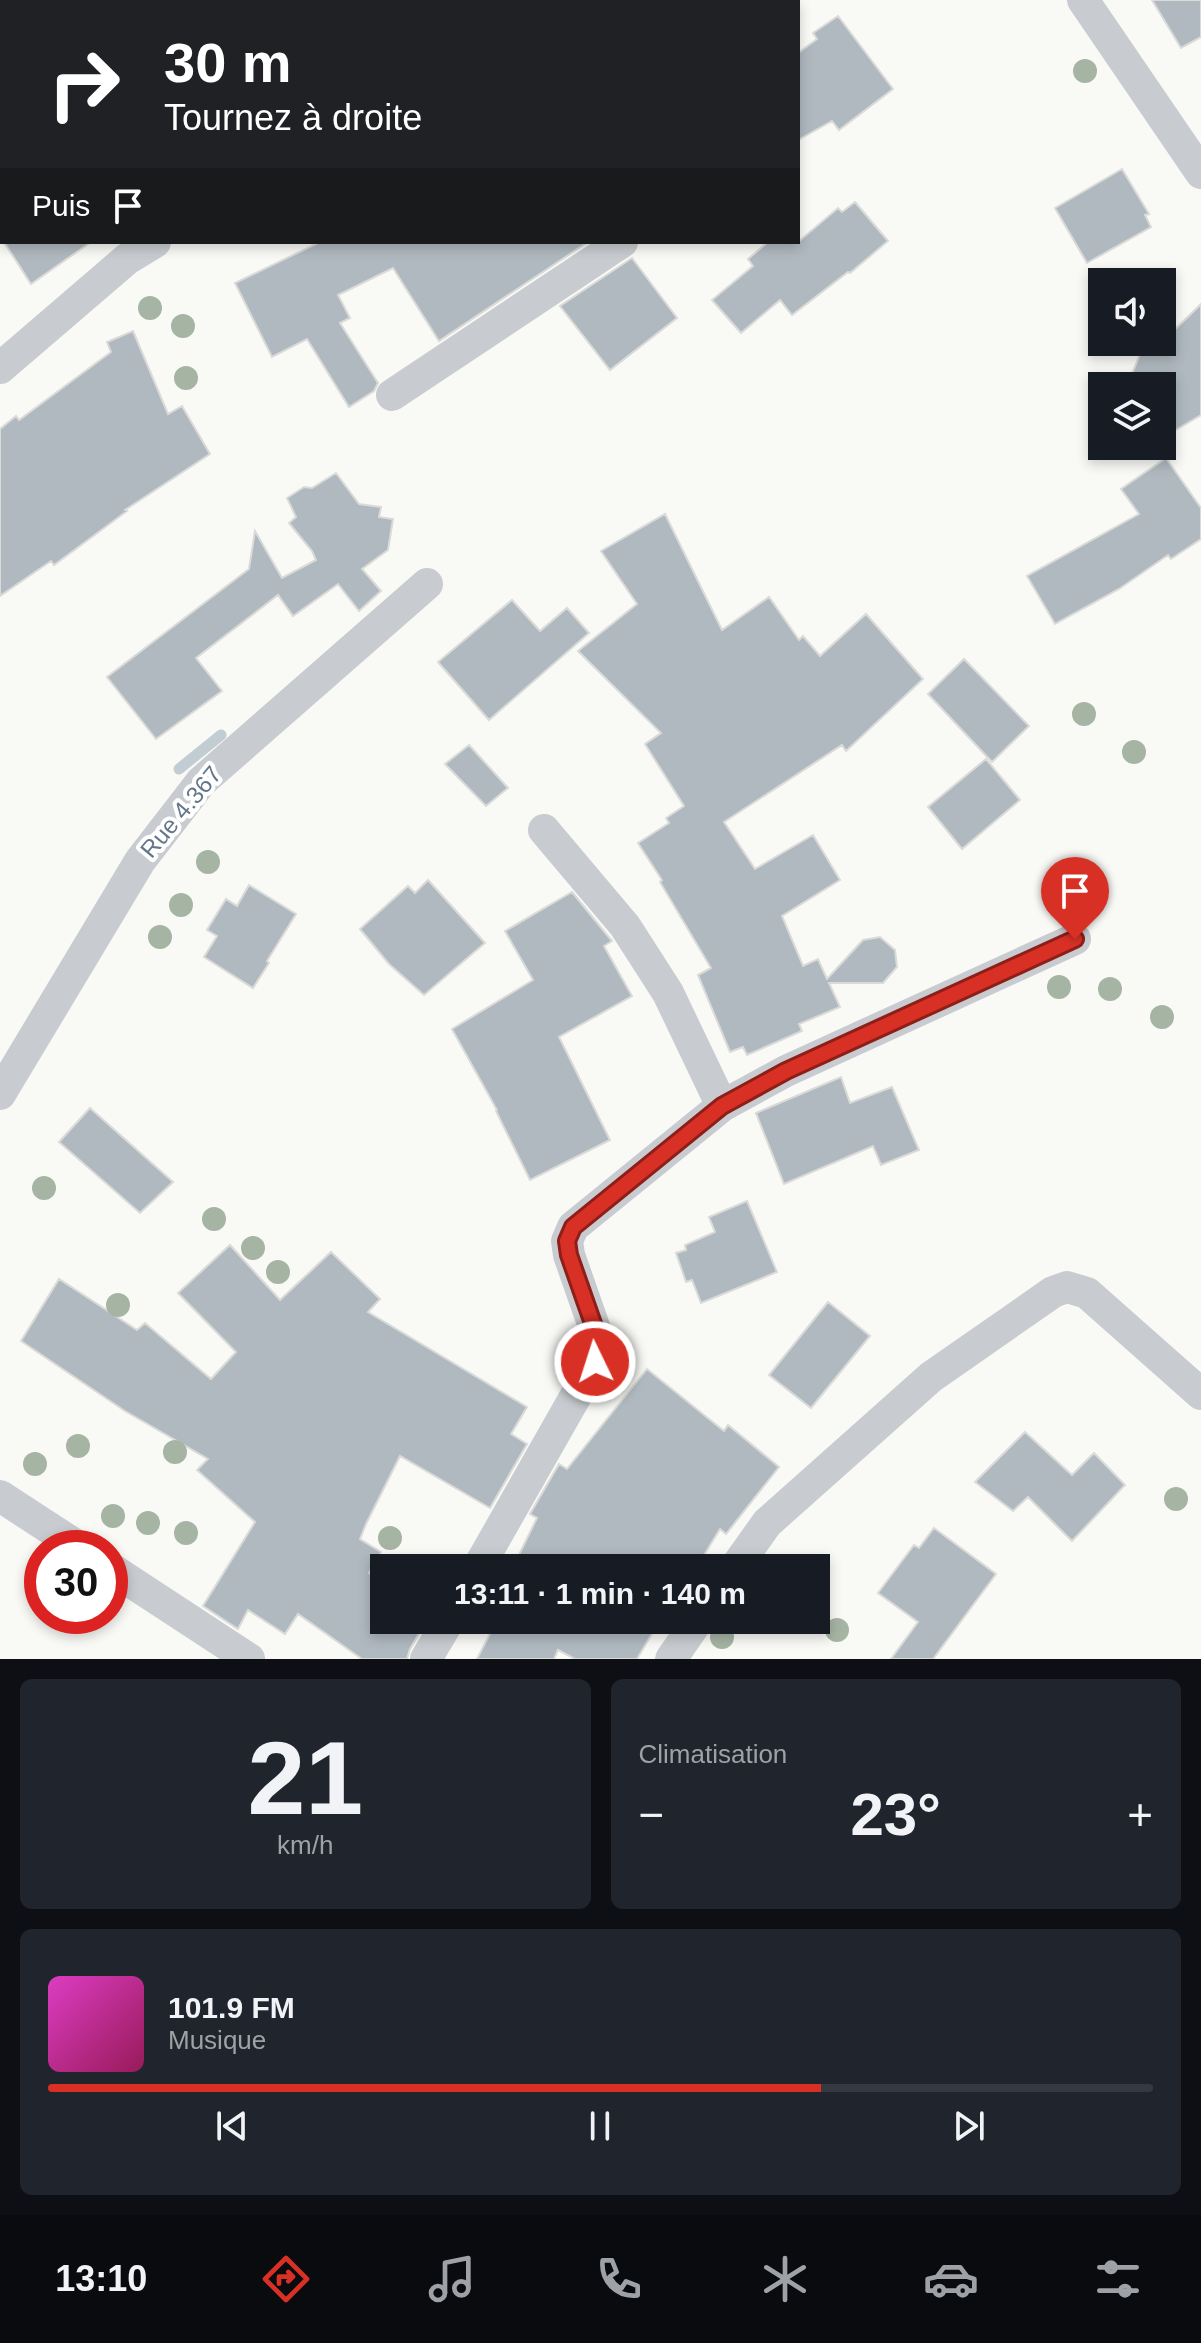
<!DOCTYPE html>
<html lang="fr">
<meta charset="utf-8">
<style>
body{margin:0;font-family:Helvetica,sans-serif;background:#20242c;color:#f1f3f6;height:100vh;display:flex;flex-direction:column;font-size:30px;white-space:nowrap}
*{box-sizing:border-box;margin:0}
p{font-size:26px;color:#9ea1a6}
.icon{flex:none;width:44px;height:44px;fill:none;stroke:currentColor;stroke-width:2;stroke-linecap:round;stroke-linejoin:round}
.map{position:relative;height:1659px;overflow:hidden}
.side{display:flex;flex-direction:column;gap:20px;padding:20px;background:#0d0f14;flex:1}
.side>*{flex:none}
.guide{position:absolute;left:0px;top:0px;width:800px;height:244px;box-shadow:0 4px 12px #0003;background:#202124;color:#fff;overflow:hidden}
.controls{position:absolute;left:1088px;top:268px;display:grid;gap:16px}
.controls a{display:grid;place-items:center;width:88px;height:88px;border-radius:0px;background:#171b24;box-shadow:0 4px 12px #0003;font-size:40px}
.speed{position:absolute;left:24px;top:1530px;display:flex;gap:16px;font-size:40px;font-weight:700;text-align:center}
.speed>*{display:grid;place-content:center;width:104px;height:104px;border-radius:50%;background:#171b24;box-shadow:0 4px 12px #0003;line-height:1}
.speed .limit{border:12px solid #d22;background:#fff;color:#111}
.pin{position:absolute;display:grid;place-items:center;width:68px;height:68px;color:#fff;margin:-82px -34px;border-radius:50% 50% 50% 0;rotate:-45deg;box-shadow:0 0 8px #0007}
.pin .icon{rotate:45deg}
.me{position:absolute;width:88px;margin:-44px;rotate:356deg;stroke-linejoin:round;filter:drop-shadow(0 0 6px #0008)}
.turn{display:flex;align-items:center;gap:28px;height:168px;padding:0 32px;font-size:36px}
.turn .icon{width:104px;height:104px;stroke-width:2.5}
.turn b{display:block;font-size:56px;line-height:68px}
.then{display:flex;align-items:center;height:76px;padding:0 32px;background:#0003;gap:16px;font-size:30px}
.big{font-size:60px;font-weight:700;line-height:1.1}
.side .tile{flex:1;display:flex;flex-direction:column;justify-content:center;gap:12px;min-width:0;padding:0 28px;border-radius:12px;background:#20242c}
.side .dial{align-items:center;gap:0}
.dial b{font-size:104px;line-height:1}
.song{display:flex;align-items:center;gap:24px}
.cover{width:96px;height:96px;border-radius:12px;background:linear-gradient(135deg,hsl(310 70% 55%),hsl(330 70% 35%))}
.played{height:8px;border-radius:4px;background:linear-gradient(90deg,#d93025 70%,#363941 70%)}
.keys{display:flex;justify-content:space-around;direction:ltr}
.heat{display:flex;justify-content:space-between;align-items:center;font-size:44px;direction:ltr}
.side .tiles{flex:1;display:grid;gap:20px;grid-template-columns:1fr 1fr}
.tile:last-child{grid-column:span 2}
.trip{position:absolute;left:370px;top:1554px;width:460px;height:80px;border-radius:0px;background:#171b24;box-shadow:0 4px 12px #0003;font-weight:700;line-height:80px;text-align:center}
.tabs{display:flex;height:128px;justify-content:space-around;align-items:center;background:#090b0e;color:#9ea1a6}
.tabs .icon{width:56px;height:56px}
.tabs .active{color:#d93025}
.tabs b{font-size:36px;color:#f1f3f6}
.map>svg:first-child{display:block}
.built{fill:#e9ebe9}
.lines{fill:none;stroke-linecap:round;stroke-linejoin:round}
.stream{stroke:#c2cdd3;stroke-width:11}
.building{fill:#b0b9c0;stroke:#dadbd8;stroke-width:2}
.street{stroke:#c8ccd0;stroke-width:32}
.tree{fill:#a6b4a4}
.route-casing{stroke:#8d1f18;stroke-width:20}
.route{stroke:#d93025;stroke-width:14}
.labels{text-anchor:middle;stroke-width:8;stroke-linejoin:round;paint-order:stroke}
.street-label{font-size:24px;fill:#64768a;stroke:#fff}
</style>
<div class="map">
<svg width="1201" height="1659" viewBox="0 0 1201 1659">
<rect width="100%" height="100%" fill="#f9f9f6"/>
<path class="built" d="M106,0H451V2H107Z"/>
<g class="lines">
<path class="stream" d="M179,769L221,735"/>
</g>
<path class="building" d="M1152,0H1201V37L1181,48Z
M838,16L893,89L839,130L832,121L798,140V53L817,39L813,33Z
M1122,169L1149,214L1145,215L1151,227L1087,263L1055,208Z
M855,202L888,241L850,273L848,272L792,315L780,300L741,333L712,300L753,266L748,259L768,242H798L838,208L842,212Z
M4,242H91L31,284Z
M320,242H588L439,341L393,268L338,295L350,318L340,323L378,383L374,391L349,407L307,339L272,357L235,283Z
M632,258L677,318L610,370L560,306Z
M1201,304V415L1162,438V386H1127L1145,342H1162Z
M133,331L168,414L182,406L210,454L125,510L127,511L54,565L51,561L0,596V429L16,416L19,420L111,352L107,342Z
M1166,458L1201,508V539L1171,559L1168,555L1119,589L1055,624L1027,576L1139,514L1121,489Z
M336,473L359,504L381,507L379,517L393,519L388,550L362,569L381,591L359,611L338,584L293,616L278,595L196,658L222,691L156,739L107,677L249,569L255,531L282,578L316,560L312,551L289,523L296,517L287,498L304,487L312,488Z
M665,514L722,630L769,597L799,640L803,636L820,656L866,614L923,679L846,751L842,745L724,822L755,869L813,835L840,880L782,916L803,966L818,959L827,979L863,940L880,937L895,950L897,967L883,983H829L840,1007L799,1024L802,1031L747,1055L743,1047L730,1052L698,975L711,968L660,882L662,880L638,843L669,823L666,818L684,806L645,744L661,733L578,651L637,604L601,551Z
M512,600L540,631L567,608L589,633L489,720L438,662Z
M964,659L1029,726L992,762L928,694Z
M469,745L508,788L486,806L445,764Z
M986,759L1020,800L962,849L928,807Z
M428,880L485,943L424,995L389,964L360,929L408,886L415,893Z
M249,885L296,914L267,961L269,963L253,988L204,957L217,936L207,930L226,899L237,906Z
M572,892L612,941L604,946L632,996L559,1037L610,1140L530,1180L496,1111L497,1110L452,1029L533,980L505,931Z
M841,1077L850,1103L892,1087L919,1150L881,1165L873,1146L784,1184L756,1113Z
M90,1108L173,1182L140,1213L59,1142Z
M747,1201L777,1272L701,1303L692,1280L686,1282L676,1253L686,1250L685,1245L715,1232L709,1217Z
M230,1245L280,1300L331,1252L380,1299L368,1312L527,1407L511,1434L527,1444L490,1508L400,1456L366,1524L360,1539L381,1552L369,1573L384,1584V1620H427L410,1649L407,1659H362L298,1614L285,1634L248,1610L238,1629L203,1606L255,1522L197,1470L208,1459L125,1411L21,1341L59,1279L137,1330L145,1323L211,1379L236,1352L178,1293Z
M828,1302L870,1336L811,1408L769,1375Z
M647,1369L724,1431L728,1425L779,1467L726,1534L720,1529L696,1568L513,1567L537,1518L530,1514L559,1464L567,1469Z
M1025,1432L1072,1475L1094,1453L1125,1485L1072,1541L1028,1497L1013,1511L975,1482Z
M934,1528L996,1574L933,1659H891L918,1622L878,1593L914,1545L919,1548Z
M497,1620H660L637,1659H575L558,1650L554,1659H477Z"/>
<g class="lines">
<path class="street" d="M538,0L539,2
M1083,0L1201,173
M0,368L127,259L155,242
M392,395L622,242
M544,830L625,926L668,993L722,1106
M0,1094L140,861L201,782L427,584
M0,1496L80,1548
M110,1568L249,1659
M478,1568L595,1362L598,1347L597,1335L569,1255L567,1241L573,1227L722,1106L786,1071L1075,939
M735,1568L767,1523L931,1377L1053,1292L1067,1287L1087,1293L1201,1394
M426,1659L449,1620
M671,1659L698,1620"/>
</g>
<g class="tree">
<circle cx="1085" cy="71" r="12"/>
<circle cx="150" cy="308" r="12"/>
<circle cx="183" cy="326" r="12"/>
<circle cx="186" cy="378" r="12"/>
<circle cx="1084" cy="714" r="12"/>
<circle cx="1134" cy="752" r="12"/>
<circle cx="208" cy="862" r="12"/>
<circle cx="1089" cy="898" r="12"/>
<circle cx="181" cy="905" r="12"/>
<circle cx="160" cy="937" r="12"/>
<circle cx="1059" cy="987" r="12"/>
<circle cx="1110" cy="989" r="12"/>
<circle cx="1162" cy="1017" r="12"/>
<circle cx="44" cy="1188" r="12"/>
<circle cx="214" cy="1219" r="12"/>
<circle cx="253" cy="1248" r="12"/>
<circle cx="278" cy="1272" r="12"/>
<circle cx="118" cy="1305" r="12"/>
<circle cx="78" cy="1446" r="12"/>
<circle cx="175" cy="1452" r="12"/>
<circle cx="35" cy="1464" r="12"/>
<circle cx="1176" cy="1499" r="12"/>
<circle cx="113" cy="1516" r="12"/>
<circle cx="148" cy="1523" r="12"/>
<circle cx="186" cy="1533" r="12"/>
<circle cx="390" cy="1538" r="12"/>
<circle cx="837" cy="1630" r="12"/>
<circle cx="722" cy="1637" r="12"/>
</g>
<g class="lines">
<defs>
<path id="route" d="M595,1362L598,1347L597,1335L569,1255L567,1241L573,1227L722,1106L786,1071L1075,939"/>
</defs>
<use href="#route" class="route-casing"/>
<use href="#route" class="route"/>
</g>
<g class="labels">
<g class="street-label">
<text transform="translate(181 812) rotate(-50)" y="8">Rue 4.367</text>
</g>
</g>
</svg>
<div class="controls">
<a><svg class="icon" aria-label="sound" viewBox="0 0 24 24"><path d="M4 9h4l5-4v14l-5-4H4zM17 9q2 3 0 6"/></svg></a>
<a><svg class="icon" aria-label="layers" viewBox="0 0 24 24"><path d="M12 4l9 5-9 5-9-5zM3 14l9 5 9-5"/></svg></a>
</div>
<div class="speed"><div class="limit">30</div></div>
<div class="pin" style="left:1075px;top:939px;background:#d93025"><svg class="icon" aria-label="arrive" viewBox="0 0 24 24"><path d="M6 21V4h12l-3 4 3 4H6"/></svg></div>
<svg class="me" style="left:595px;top:1362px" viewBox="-20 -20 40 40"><circle r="17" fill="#d93025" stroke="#fff" stroke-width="3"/><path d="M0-11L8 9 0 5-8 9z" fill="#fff"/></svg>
<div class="trip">13:11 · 1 min · 140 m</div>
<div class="guide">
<div class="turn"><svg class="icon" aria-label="right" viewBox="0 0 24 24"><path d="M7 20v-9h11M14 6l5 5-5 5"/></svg><div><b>30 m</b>Tournez à droite</div></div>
<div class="then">Puis<svg class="icon" aria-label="arrive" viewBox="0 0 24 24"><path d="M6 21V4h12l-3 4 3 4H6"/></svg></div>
</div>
</div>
<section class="side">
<div class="tiles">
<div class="tile dial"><b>21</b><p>km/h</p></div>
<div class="tile"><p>Climatisation</p>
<div class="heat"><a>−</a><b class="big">23°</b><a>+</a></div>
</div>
<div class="tile">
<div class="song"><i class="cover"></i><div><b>101.9 FM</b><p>Musique</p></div></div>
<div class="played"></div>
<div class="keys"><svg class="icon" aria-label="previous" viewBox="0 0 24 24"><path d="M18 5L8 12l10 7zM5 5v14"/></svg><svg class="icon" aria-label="pause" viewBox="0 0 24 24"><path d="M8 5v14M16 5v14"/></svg><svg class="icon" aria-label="next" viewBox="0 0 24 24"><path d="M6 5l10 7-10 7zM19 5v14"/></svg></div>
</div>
</div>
</section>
<nav class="tabs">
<b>13:10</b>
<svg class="icon active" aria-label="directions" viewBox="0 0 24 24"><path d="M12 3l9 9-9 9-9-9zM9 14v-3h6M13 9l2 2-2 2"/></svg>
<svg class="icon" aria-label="music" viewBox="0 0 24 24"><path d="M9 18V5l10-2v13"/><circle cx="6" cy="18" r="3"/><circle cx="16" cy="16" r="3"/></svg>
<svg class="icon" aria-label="phone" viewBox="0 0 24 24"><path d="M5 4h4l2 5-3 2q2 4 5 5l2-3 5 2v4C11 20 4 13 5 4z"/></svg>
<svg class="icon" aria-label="climate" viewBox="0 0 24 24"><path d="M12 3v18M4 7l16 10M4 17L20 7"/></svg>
<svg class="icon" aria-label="car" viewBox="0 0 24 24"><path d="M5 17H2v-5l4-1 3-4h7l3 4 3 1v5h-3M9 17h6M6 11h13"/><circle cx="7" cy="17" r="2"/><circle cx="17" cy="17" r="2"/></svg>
<svg class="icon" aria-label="filters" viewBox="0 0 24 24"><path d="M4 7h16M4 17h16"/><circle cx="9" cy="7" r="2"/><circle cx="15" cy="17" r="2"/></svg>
</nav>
